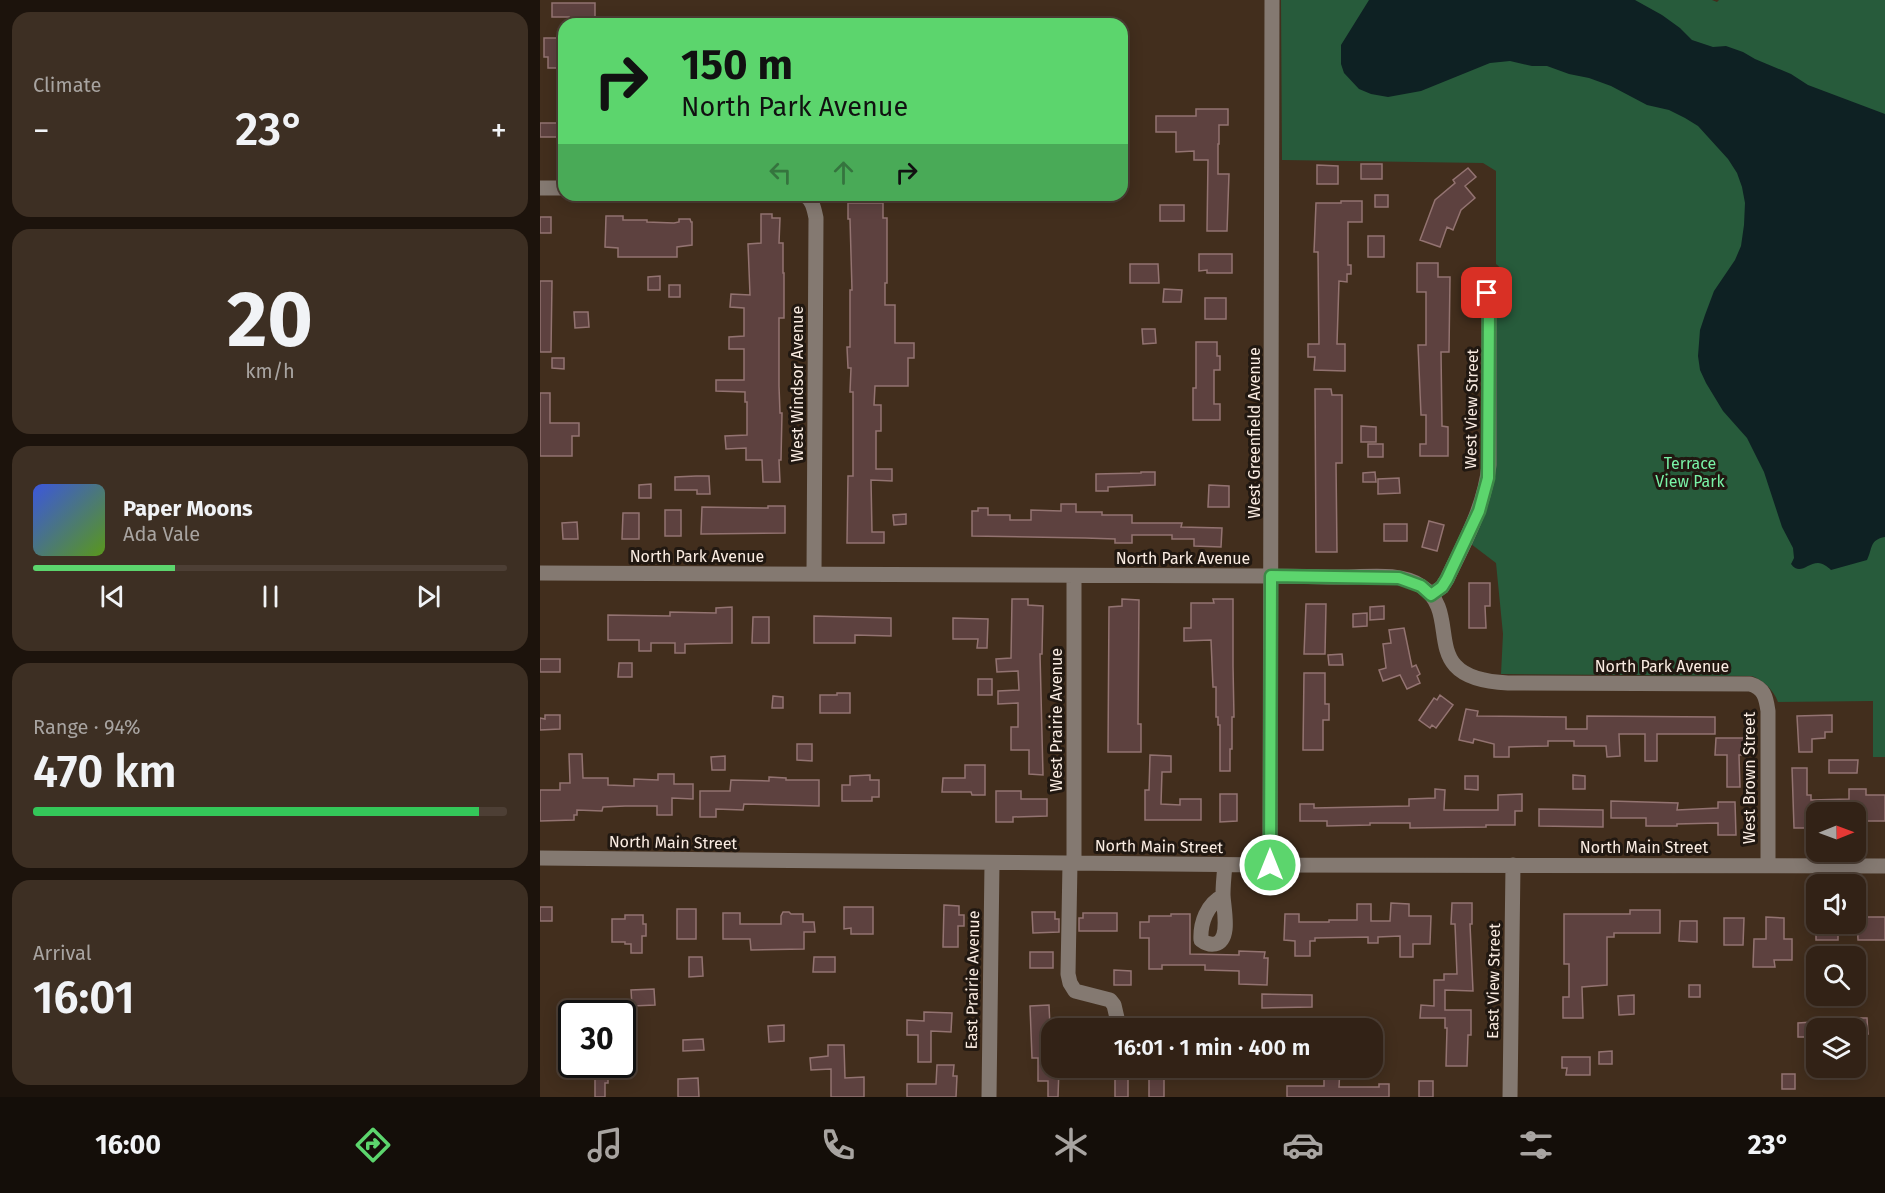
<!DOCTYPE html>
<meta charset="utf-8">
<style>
body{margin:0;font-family:"Fira Sans",sans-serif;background:#3d2f23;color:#f1f3f6;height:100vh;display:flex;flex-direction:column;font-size:22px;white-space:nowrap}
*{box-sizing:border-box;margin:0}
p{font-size:20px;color:#a8a4a1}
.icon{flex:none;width:33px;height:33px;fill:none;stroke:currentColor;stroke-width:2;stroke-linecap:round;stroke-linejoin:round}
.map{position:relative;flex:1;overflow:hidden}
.panel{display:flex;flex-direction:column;gap:12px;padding:12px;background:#1c130c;width:540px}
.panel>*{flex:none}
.top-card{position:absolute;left:18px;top:18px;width:570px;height:183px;border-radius:18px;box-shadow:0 3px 15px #0003,0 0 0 2px #4d3f35;background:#5cd56d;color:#111;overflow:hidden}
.needle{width:39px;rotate:89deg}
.buttons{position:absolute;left:1266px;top:802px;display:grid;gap:12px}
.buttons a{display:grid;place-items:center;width:60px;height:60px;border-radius:12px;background:#322216;box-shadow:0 3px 15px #0003,0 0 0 2px #4d3f35;font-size:30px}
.speed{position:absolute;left:18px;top:1000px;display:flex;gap:12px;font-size:30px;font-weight:700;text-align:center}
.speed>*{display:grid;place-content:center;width:78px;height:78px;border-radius:50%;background:#322216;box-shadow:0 3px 15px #0003,0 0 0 2px #4d3f35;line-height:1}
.speed .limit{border:3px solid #111;border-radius:9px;background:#fff;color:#111}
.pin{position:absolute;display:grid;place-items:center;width:51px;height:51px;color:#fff;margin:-26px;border-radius:12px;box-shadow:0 3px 9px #0006}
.me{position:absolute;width:66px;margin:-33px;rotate:0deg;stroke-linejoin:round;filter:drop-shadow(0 0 4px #0008)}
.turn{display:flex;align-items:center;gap:21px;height:126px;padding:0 24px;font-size:27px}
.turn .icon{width:78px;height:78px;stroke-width:2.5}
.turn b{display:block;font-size:42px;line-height:51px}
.lanes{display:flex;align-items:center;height:57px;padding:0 24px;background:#0003;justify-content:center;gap:30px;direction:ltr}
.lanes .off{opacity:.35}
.big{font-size:45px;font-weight:600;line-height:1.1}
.panel .widget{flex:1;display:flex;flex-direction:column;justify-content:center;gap:9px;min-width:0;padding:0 21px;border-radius:18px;background:#3d2f23}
.panel .dial{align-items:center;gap:0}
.dial b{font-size:78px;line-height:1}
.song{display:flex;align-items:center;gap:18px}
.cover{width:72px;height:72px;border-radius:9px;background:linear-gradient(135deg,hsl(230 70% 55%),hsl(90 70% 35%))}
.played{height:6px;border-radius:3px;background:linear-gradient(90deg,#5cd56d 30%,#4d3f35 30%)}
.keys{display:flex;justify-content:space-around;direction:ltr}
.heat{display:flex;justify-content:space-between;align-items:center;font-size:33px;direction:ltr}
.charge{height:9px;border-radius:4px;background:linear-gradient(90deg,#34c759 94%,#4d3f35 0)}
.trip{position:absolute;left:501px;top:1018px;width:342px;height:60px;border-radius:18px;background:#322216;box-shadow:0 3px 15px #0003,0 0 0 2px #4d3f35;font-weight:600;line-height:60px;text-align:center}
.dock{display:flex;height:96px;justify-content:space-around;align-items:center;background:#140e09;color:#a8a4a1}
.dock .icon{width:42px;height:42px}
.dock .on{color:#5cd56d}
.dock b{font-size:27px;color:#f1f3f6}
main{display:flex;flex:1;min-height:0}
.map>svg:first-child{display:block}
.green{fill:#275b3b}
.water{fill:#0e2123}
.building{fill:#5d413f;stroke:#937371;stroke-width:1.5}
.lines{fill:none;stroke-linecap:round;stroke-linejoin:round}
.minor{stroke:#847971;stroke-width:15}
.route-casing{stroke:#3c8a47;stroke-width:15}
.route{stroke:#5cd56d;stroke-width:10}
.labels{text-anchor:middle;stroke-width:6;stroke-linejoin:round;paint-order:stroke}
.street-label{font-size:16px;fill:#faece2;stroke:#211811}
.park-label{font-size:16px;fill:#79f3a7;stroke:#211811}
</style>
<main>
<section class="panel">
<div class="widget"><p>Climate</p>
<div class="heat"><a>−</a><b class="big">23°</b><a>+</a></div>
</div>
<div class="widget dial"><b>20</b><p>km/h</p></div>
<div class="widget">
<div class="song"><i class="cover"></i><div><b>Paper Moons</b><p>Ada Vale</p></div></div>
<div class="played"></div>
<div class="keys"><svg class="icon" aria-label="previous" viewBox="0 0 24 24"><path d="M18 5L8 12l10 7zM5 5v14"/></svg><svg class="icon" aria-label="pause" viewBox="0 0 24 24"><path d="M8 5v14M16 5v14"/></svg><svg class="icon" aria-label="next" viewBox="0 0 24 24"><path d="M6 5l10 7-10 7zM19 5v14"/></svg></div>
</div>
<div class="widget"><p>Range · 94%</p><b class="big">470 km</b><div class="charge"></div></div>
<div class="widget"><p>Arrival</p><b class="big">16:01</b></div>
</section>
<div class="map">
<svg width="1345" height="1097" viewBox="0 0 1345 1097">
<rect width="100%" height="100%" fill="#422e1d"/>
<path class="green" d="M741,0H1172L1177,2L1179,0H1345V757H1333V701L1238,702C1233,689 1224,681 1212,676L961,674L963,634L956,563L931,544L945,513L954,482L956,303C962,288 973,277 956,264V171L943,163L742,160Z"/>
<path class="water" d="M829,0H1095L1122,15L1140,28L1152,40L1173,47L1186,46L1203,52L1215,59L1251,74L1268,85L1345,114V537C1329,540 1333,548 1327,560L1291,570C1288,567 1283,563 1278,563C1267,563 1260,576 1251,564L1254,558L1253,548L1242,527L1224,472L1207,438L1183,411L1166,383L1160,370L1158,356L1160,330L1165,315L1174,291L1195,260L1201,246L1204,225L1205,203L1202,187L1197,173L1188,159L1158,126L1145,118L1129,110L1107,105L1071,86L1049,78L1029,74L1007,66H992L970,61L950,63L881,91L848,97L831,94L819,89L804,73L801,64V45Z"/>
<path class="building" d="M12,3H55V24H29V17H12Z
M4,38H24V68H8V57H4Z
M656,109H688V125H679V144H678V174H689L687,231H667L668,160H654V151L636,152V132H616V116H656Z
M0,123H24V137H0Z
M821,164H842V179H821Z
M777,165L798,166V184H777Z
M928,168L936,177L925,186L935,198L921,210L913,230L907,227L900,247L880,240L895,200L915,183L913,180Z
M835,195H848V207H835Z
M801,201H822V222H808V265H811V274H807V282L799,281L797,344H805V371L774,370L775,357H768V344H779L778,252H774L776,203H801Z
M308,203H343V218H347V283H345V305H355V343H374V358H368V386H335L334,405H341V431H336V469H352V481L331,480L332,532H344V543H307L308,476H313V392H310L311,368H308L307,347H310V290H312L310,219H308Z
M620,205H644V221H620Z
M221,214H232V218H240L239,243H243V273H244V318H239V386L240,413H242L241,460H239L240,482H223L222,460H206V448L186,449L185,436L207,435V402H205V392L176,391V380H204V349H189V337L204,336V308L190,307L191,294L210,295L208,244L221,243Z
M66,216H83V220H107V222L134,223L139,222V219H150L151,222H152V245L137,247V257H78V248L65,247Z
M0,217H11V233H0Z
M828,236H844V257H828Z
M659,254H692V273H667V270L659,271Z
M877,263H898V277H910L909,352H901L902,426L908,427V456H880V444H886V415H881L878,345H886V292H877Z
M590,264H618L619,283H590Z
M120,276V290H108V277Z
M0,281H12L11,352H0Z
M129,285H140V297H129Z
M624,289L642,290L641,302H623Z
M665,298H686V319H665Z
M34,312H48L49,327L35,328Z
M602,329H615L616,343L603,344Z
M656,342H677V356H680V370H674V404H680V420H653V388H656Z
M12,358H24V369L12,368Z
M775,389H791L792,395H802V463H796L797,552H776Z
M0,393H10V423H39V436H32V456H0Z
M821,426L836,427V442H821Z
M828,444H843V457H828Z
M601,472H615V485L568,487V491H556V474L601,473Z
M835,472L836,482H823V473Z
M156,476H169L170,494H157V490H135V477Z
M859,478L860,493L838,494V479Z
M111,484V498H99V485Z
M669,485L689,486V507H668Z
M521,504H536V512H562V515H592V523H642L641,527L682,528L681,547L654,546V539H632V535H592V543H575V539L545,538L432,536V511H438V508H448V515H470V520H491V510L521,511Z
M228,506H245V533L161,534L162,507L228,508Z
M125,510H141V536H125Z
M83,513H99V539H82Z
M366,514V524L354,525L353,515Z
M889,521L904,525L897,551L882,547Z
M37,522L38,539H23L22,523Z
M844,524H867V541H844Z
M929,583H950V606H945L946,628H929Z
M472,599H488V605L503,606L502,654H500L503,775L489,774V750H471V727H478V703L458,704V691L479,690L478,671L457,672L456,659L471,658Z
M582,599L599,600L598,724H601V752H568L569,607L582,606Z
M673,599H693V666L694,717H692V749H690V771H680V725H678V717H676V687H673L671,640L644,641V628H651V603H674Z
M766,604H786L785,654H764Z
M844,606V619L830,620V607Z
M192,607V643L145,644V653H135V643H111V651H99V640H68V615L130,616V612L176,613V608Z
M827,613V626L813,627V614Z
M274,616L351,618V636L315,635V643H274Z
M213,617H229V643H212Z
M413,618L448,619L447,648H437L438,639H413Z
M864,628L872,667L876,665L880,674L877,676L880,683L867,689L860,675L843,681L839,670L846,668L843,644L851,643L849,630Z
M802,654L803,665H789L788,655Z
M0,659H20V672H0Z
M79,663H92V677H78Z
M764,673H785V704H789V720H783V750H763Z
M438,679H452V695H438Z
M297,693H310V713H280V695H297Z
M900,695L913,705L896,728L892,725L890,728L879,720L894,698L897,700Z
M233,696L243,697V708H232Z
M926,709L938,711L937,716L1026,717V729H1047V716L1175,717V734H1117V761H1105V734H1079L1080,756L1067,757L1066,746H1034V741H1008V746L969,747V757H954V744L934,739L933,743L919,740Z
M5,715H20V729L0,730V718L5,719Z
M1292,715V732H1285V738L1272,739V752H1259L1257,716Z
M1176,738H1205V755H1199L1200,787H1187V755H1175Z
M257,744H272V761L257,760Z
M29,754H42L43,778H68V785L94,786V779L118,780V774H134V784H153V799L132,798V815H117V806H85L63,807L62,811L37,810V815H34V820L0,821V790H20V783H30Z
M610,755L631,756V772H622L621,804L640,805V799H661V820H605V790H609Z
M185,756V770H172L171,757Z
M1289,760H1318L1317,773H1289Z
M425,765H445V795H432L431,792H402L403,778H425Z
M1252,768H1267V795H1271V800L1309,799V789H1326V795H1345V821H1316V813H1271V828H1254Z
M330,775V780H339V797H332V801H302V785H310V776Z
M1033,775L1045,776V789H1033Z
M925,776H938V790L925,789Z
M229,777L246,778V780H279V806L204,804L203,810L176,809V817H160V791H190L191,780L229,781Z
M895,789L905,790L904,810H958V795L982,794V811H975V825H946V827L870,828V823H830V825L787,826V821H760V804H774V808L869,806V799L895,798Z
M456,791H481V799H507V816L473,817V822H456Z
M680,794H697V821L680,822Z
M1071,801L1138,803L1137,810L1178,808V802H1195L1196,835H1178V823L1137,824V826H1106V818H1071Z
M999,809L1063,810V827L999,826Z
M851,903L869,904V916H891L890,944H873V957H860V936L838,937V943H828V937L775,938V941H770V956H755V941L744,940L745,914H759V922H789V920H817V904H831V921H850Z
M912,903H932V924H930L933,991L905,990V1010H931V1035H928L927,1066H906L907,1028H905V1018H880L881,1005L894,1006V980H904V974H917L915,924H911Z
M404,905L419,906V915H424V926H418V947H403Z
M0,907H12V921H0Z
M304,907H333V934H311V928L304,929Z
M137,909H156V939H137Z
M1090,910H1120V933H1074V937H1067V985L1042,987L1043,1018H1023V997H1029V964H1024V914H1090Z
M243,912H249L251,914H263V922H274L275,932H264V949L211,950L210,939H183V913H200V924H241V916Z
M492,912H515V919H519V932L493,933Z
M543,913H577V931H539V918H543Z
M631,914H650V954L699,955V951L725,952L724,958H728L727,985L699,984V971L665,970V965H622V969H609V938H600V922H609V916H631Z
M85,915H103V924H106V936H102V953H91V944H85V942H72V919H85Z
M1226,917L1244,918V939H1252V960H1234L1235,967H1213L1214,939H1226Z
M1317,917H1345V940H1318Z
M1184,918H1204L1203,945H1184Z
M1140,921H1157V942L1139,941Z
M1276,924H1298V940H1276Z
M490,952H513V968H490Z
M149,957H162L163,976L149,977Z
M274,957H295V972H273Z
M574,970L591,971V985H574Z
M1149,985H1160V997H1149Z
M114,989L115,1005L92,1006L91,990Z
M722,994L772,995V1007L722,1008Z
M1094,995V1014L1079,1015L1078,996Z
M509,1005L512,1068H519L518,1097H508V1081H498V1058H492L490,1006Z
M384,1012L412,1013L411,1032L391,1031V1062H378V1035H367V1020L384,1021Z
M1289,1018H1327L1328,1034H1316V1029H1289Z
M1272,1022L1273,1037H1258V1023Z
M244,1025V1041L229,1042L228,1026Z
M163,1039L164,1050L143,1051V1040Z
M288,1045H304L305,1078L324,1077V1097H291V1069L271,1070L270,1058L288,1056Z
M1072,1051V1064H1059V1052Z
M1022,1057H1050V1075H1026L1027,1068H1022Z
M397,1065H414L413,1076H417L416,1097H367V1084H396Z
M784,1068H800L799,1087H839V1084H849V1097H747V1086H784Z
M55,1071H68V1083H65V1097H55Z
M1242,1074H1255V1089H1242Z
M575,1076H588V1097H575Z
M158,1078L159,1097H138V1079Z
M609,1078H624V1097H609Z
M879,1081H893V1097H879Z"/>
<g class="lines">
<path class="minor" d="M0,188H24
M264,195C273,200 274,209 276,218L274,574
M0,573L731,576C756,576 780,577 805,577C828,577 860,572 881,586C926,615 872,679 968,683L1210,684C1224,688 1226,697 1228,711V865
M891,595L902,587L907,579C924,543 945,506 949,465V306L944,280
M0,858L730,865L1345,866
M530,863L528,974L530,983L535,991L570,1000L574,1005L577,1018
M534,864V576
M730,865L732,0
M683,896C667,904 660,923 661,940C665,943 670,945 675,944C692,940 683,907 683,894C683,885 684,875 685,865
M449,1097L452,863
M970,1097L973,865"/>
</g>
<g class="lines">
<defs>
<path id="route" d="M730,865L731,576L859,578L881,586L891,595L902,587L907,579L939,511L948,478L949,306L947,293"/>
</defs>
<use href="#route" class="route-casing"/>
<use href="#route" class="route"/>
</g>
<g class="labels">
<g class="street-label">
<text transform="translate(257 384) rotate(-90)" y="6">West Windsor Avenue</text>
<text transform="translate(931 409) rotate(-89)" y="6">West View Street</text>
<text transform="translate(714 433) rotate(-90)" y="6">West Greenfield Avenue</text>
<text x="157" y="562">North Park Avenue</text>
<text x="643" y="564">North Park Avenue</text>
<text x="1122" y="672">North Park Avenue</text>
<text transform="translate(516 720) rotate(-90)" y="6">West Prairie Avenue</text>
<text transform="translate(1209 778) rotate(-90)" y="6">West Brown Street</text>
<text transform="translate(133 842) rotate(1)" y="6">North Main Street</text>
<text transform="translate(619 846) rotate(1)" y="6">North Main Street</text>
<text x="1104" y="853">North Main Street</text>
<text transform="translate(432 980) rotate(-89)" y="6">East Prairie Avenue</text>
<text transform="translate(953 981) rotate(-89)" y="6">East View Street</text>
</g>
<g class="park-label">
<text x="1150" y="469">Terrace<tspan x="1150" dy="18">View Park</tspan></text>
</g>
</g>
</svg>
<div class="buttons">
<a><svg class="needle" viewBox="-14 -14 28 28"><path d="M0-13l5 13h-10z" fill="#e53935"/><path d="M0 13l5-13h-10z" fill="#a8a4a1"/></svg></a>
<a><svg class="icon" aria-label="sound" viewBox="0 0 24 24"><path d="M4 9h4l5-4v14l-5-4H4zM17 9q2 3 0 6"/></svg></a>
<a><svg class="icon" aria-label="search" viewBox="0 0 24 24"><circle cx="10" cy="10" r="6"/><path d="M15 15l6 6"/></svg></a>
<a><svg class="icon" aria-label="layers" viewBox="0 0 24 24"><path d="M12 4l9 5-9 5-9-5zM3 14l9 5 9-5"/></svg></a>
</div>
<div class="speed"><div class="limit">30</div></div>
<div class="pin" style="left:947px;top:293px;background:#d93025"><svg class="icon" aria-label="arrive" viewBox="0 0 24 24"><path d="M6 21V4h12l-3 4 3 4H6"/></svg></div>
<svg class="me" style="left:730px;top:865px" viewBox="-20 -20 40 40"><circle r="17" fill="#5cd56d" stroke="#fff" stroke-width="3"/><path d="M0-11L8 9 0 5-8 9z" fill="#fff"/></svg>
<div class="trip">16:01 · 1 min · 400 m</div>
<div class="top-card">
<div class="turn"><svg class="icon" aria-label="right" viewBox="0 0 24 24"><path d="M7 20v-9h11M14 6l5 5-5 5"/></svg><div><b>150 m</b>North Park Avenue</div></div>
<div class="lanes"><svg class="icon off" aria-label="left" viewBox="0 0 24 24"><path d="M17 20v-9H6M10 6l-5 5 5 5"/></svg><svg class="icon off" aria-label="ahead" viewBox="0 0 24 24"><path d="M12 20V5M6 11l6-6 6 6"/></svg><svg class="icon" aria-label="right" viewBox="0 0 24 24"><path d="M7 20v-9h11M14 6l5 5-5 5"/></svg></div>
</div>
</div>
</main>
<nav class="dock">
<b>16:00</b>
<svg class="icon on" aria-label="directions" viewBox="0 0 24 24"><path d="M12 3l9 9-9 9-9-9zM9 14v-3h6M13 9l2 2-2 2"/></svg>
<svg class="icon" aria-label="music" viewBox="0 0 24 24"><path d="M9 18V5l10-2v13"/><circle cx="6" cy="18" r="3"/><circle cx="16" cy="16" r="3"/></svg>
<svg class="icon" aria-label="phone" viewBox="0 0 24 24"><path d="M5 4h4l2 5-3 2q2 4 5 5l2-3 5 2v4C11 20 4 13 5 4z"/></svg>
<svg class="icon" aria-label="climate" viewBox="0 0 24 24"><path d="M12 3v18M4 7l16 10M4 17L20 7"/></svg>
<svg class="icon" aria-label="car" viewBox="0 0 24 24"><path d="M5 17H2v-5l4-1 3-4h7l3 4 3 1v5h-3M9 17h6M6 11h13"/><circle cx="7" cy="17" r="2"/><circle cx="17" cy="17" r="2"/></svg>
<svg class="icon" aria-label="filters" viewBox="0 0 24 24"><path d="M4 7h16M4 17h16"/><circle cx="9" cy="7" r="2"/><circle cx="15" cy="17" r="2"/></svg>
<b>23°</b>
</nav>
